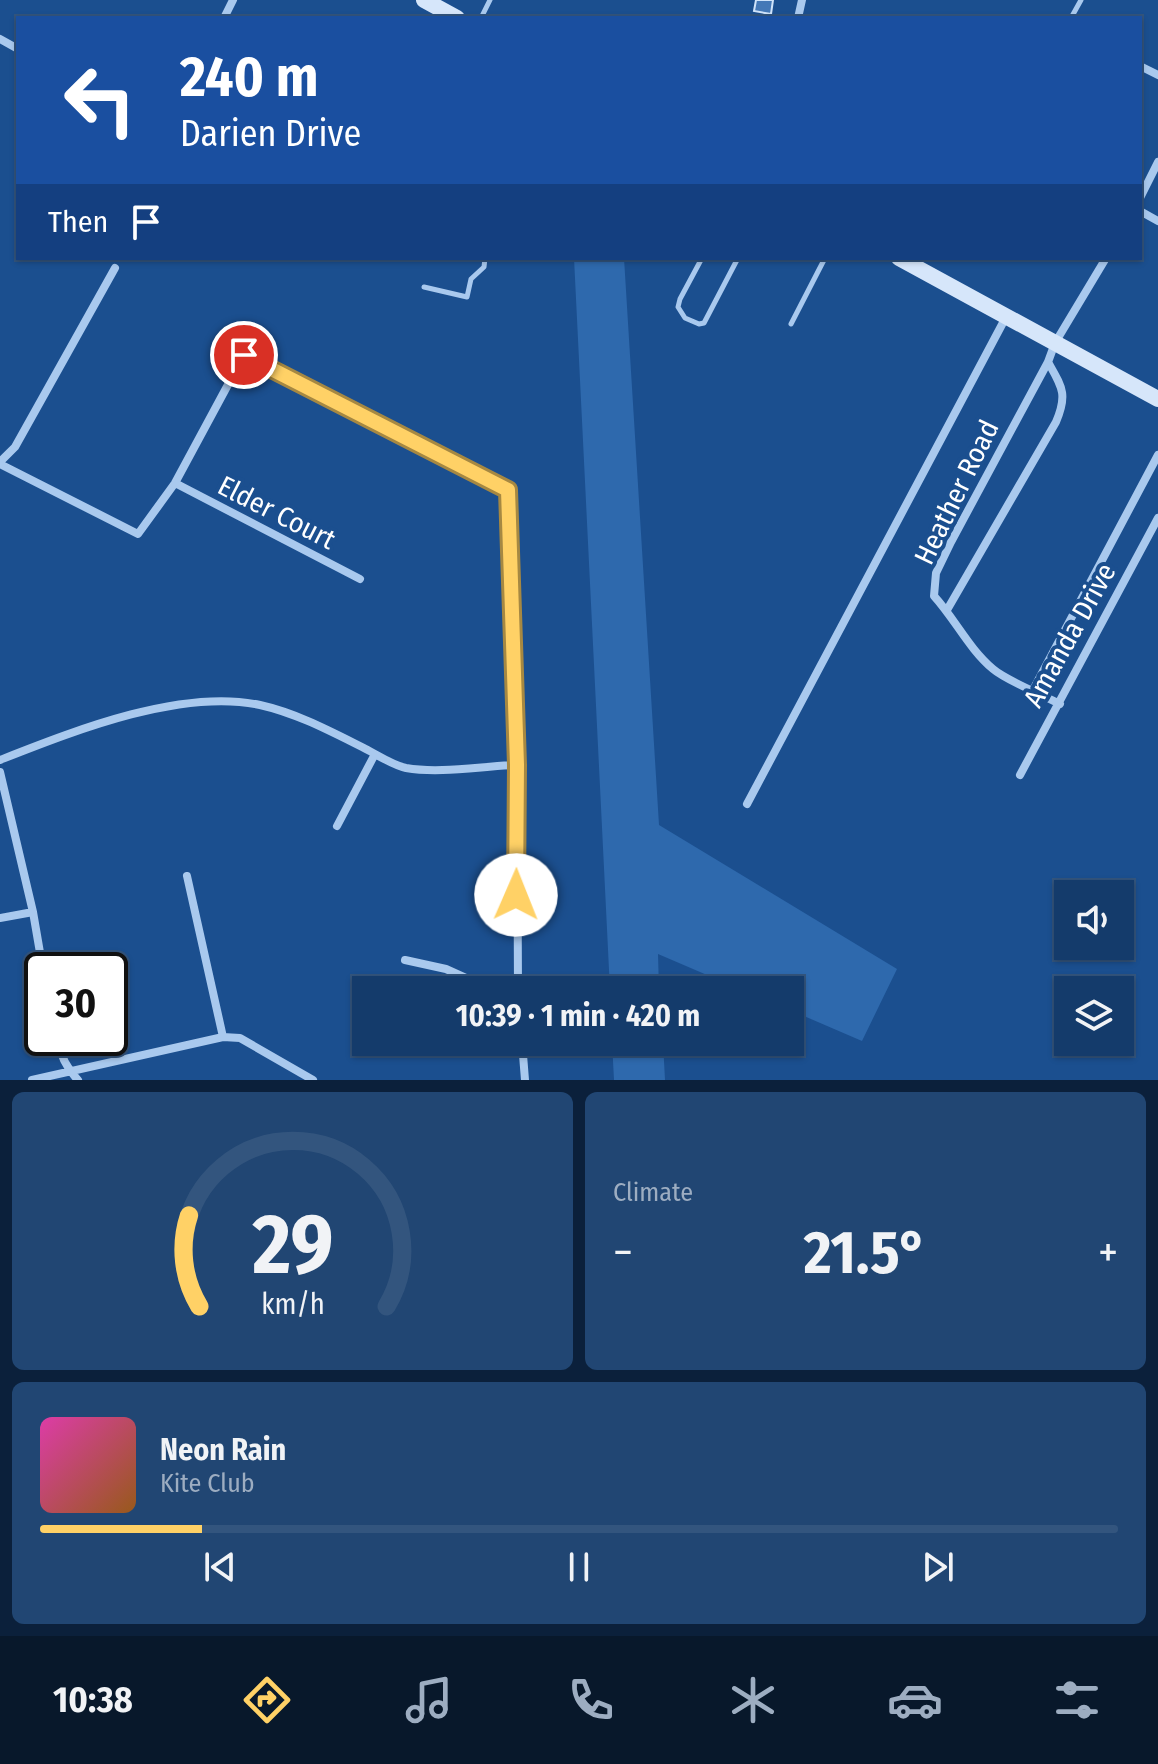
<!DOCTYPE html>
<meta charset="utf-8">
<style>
body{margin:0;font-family:"Fira Sans Condensed",sans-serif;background:#214673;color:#f1f3f6;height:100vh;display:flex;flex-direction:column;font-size:30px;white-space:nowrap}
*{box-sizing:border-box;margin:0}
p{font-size:26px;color:#9dadc1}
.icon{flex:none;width:44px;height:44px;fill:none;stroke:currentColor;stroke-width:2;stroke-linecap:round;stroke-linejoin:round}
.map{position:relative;height:1080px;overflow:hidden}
.panel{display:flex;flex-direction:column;gap:12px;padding:12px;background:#0b203b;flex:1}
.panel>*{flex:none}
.hud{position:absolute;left:16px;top:16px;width:1126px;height:244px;border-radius:0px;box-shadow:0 2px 6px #0004,0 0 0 2px #33557e;background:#1a4fa0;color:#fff;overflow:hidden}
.controls{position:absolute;left:1054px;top:880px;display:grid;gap:16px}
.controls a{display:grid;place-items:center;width:80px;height:80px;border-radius:0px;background:#143b6b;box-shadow:0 2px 6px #0004,0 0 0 2px #33557e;font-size:40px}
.speed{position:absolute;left:24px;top:952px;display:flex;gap:16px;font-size:40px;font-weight:700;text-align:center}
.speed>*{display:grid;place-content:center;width:104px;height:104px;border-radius:50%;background:#143b6b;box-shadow:0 2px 6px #0004,0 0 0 2px #33557e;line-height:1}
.speed .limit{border:4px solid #111;border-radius:12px;background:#fff;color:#111}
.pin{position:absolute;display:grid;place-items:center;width:68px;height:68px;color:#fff;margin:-34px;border:4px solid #fff;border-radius:50%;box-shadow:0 2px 8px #0007}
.me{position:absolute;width:88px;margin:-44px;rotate:1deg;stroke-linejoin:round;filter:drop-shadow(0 0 6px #0008)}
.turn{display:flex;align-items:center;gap:28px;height:168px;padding:0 32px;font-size:36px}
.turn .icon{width:104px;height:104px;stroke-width:2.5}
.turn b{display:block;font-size:56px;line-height:68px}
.then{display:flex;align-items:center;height:76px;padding:0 32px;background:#0003;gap:16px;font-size:30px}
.big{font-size:60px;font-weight:700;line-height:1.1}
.panel .card{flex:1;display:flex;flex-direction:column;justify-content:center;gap:12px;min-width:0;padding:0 28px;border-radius:12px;background:#214673}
.panel .dial{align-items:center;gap:0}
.dial svg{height:208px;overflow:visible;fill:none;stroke:#33557e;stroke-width:7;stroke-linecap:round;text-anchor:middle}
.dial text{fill:#f1f3f6;stroke:none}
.song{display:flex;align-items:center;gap:24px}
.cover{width:96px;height:96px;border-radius:12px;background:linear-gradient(135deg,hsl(320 70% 55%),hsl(30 70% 35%))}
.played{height:8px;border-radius:4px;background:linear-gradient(90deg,#ffd166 15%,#33557e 15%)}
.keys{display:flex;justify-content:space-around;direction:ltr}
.heat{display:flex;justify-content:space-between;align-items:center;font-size:44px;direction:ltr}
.panel .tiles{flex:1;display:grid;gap:12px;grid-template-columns:1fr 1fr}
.card:last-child{grid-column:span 2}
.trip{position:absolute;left:352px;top:976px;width:452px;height:80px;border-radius:0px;background:#143b6b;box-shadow:0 2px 6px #0004,0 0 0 2px #33557e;font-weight:700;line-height:80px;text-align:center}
.dock{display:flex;height:128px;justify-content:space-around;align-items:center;background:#08182b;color:#9dadc1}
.dock .icon{width:56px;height:56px}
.dock .active{color:#ffd166}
.dock b{font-size:36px;color:#f1f3f6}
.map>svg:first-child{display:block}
.green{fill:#2e69ad}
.building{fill:#4478b7;stroke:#cfe3fa;stroke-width:2}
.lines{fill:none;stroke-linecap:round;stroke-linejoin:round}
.lane{stroke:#a9c9ee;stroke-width:5}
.street{stroke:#a9c9ee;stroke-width:8}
.secondary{stroke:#d6e6fa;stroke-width:16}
.route-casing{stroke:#a68842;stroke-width:20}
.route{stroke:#ffd166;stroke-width:14}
.labels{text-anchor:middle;stroke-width:8;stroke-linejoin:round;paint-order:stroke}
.street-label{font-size:28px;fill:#fff;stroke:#1b4f8f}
</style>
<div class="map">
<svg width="1158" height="1080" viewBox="0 0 1158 1080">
<rect width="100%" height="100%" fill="#1b4f8f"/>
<path class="green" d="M574,258H624L659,825L897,969L862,1041L790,1010V990H742L658,954L659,990H610Z
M612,1042H663L665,1080H614Z"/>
<path class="building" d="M756,0H773L771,14L754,11Z"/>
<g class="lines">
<path class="lane" d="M481,18L490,0
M1071,18L1081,0
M702,258L680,299L678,307L685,318L699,324L704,323L738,258
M424,287L467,297L471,279L484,267L485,258
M791,324L825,258"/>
<path class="street" d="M224,18L233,0
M798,18L802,0
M0,39L18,49
M1140,66L1158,75
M1140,198L1158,162
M1140,211L1158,221
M0,462L15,447L115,268
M0,464L138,534L175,483L244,355L508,490L517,765L518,990
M175,483L360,579
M947,610L1056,422C1068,394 1062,387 1048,362
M1033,690L1158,455
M1060,704C1041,694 1007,681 993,669C969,649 955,619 934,596L936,573L951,542L1048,362L1055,343L1106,258
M0,760C74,731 181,688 260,705C296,713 330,731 362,747C376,754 392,765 406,768C440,774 482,766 517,765
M0,772L33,912L43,970
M1020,775L1158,518
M747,804L1006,317
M337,826L375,754
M187,876L223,1037
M0,918L33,912
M405,960L446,969L488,988L496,990
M57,1038C60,1054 66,1068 78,1080
M522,1042L525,1080
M32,1080L223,1037L240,1038L313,1080"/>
<path class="secondary" d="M424,0L457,18
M899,258L1158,399"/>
</g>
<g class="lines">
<defs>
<path id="route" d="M244,355L508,490L517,765L516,895"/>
</defs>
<use href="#route" class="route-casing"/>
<use href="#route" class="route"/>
</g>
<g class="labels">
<g class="street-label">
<text transform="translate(956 492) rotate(-64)" y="10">Heather Road</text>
<text transform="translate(277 512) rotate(27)" y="10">Elder Court</text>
<text transform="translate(1069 635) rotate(-61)" y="10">Amanda Drive</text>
</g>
</g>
</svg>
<div class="controls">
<a><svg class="icon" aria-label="sound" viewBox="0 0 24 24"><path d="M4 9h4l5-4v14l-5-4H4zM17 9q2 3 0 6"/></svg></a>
<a><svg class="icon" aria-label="layers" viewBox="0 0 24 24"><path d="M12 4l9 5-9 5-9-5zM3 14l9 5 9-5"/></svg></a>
</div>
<div class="speed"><div class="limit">30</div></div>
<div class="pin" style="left:244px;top:355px;background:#d93025"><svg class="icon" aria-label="arrive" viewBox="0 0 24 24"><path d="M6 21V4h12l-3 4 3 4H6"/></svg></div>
<svg class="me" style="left:516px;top:895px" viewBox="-20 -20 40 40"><circle r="19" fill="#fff"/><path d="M0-13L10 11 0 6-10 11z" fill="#ffd166"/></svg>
<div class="trip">10:39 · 1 min · 420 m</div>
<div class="hud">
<div class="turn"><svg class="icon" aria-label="left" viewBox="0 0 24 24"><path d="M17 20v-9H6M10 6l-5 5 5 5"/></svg><div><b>240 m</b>Darien Drive</div></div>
<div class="then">Then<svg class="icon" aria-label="arrive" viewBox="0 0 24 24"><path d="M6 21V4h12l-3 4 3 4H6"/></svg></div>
</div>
</div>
<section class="panel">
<div class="tiles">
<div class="card dial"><svg viewBox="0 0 100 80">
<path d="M14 69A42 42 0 1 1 86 69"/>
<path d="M14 69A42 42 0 0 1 10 34" stroke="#ffd166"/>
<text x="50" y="56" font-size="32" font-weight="700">29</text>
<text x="50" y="72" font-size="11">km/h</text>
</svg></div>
<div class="card"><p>Climate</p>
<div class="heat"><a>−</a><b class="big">21.5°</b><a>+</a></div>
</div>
<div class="card">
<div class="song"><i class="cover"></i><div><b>Neon Rain</b><p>Kite Club</p></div></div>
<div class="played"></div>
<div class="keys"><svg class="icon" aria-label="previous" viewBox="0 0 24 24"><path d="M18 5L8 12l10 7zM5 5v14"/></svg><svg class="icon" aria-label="pause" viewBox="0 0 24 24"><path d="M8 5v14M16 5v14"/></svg><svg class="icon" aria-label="next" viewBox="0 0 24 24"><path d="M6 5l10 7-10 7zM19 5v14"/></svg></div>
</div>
</div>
</section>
<nav class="dock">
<b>10:38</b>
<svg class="icon active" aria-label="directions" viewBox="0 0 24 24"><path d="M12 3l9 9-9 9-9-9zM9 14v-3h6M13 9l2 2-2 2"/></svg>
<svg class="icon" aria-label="music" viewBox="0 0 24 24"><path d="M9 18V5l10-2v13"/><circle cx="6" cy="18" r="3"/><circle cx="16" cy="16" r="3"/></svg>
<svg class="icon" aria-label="phone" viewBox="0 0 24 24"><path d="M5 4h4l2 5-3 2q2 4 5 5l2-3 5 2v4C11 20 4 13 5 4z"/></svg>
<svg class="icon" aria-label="climate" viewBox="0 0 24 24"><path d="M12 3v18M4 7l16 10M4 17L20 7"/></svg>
<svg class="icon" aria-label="car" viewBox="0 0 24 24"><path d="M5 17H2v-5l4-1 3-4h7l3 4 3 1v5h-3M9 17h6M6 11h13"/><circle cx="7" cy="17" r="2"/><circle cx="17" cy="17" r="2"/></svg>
<svg class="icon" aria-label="filters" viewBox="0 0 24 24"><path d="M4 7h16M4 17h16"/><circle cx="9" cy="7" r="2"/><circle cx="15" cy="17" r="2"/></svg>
</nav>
